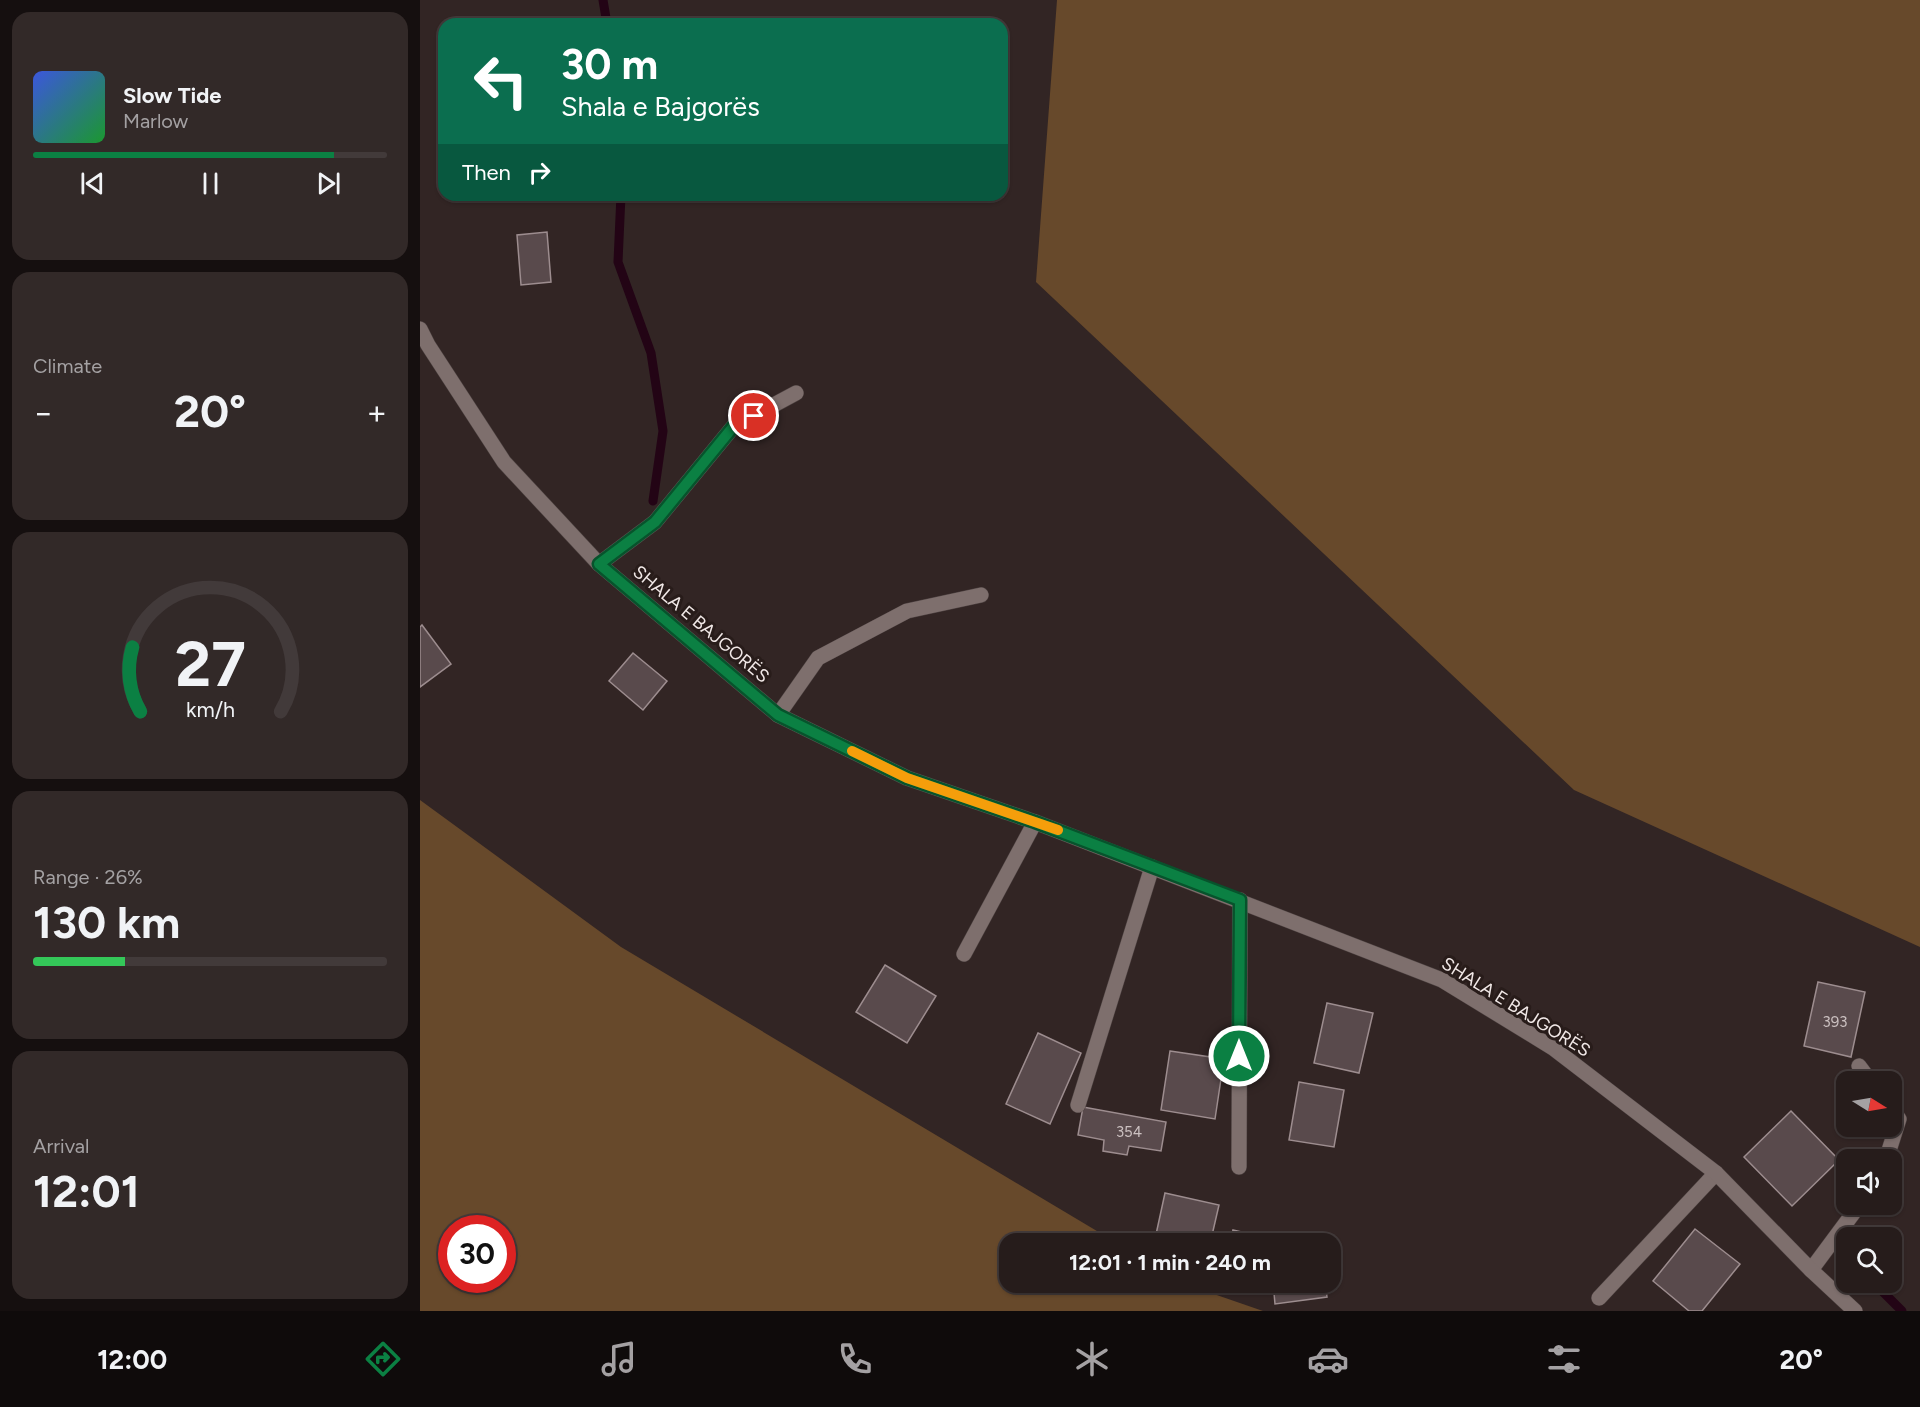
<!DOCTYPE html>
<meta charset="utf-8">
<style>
body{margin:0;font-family:Figtree,sans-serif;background:#322928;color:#f1f3f6;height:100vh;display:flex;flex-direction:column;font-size:22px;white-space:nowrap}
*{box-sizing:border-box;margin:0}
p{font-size:20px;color:#a4a1a3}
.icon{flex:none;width:33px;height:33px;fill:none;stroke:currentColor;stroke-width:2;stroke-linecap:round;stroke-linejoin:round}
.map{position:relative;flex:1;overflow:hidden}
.sheet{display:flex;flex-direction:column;gap:12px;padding:12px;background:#150f0f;width:420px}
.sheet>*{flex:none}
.banner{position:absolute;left:18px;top:18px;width:570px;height:183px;border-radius:18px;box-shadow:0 2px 4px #0004,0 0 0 2px #423a3a;background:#0b6e4f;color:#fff;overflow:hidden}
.needle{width:39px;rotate:101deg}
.buttons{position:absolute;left:1416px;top:1071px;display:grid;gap:12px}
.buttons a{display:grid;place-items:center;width:66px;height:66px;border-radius:12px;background:#261c1b;box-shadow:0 2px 4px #0004,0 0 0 2px #423a3a;font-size:30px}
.speed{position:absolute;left:18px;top:1215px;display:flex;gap:12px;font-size:30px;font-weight:700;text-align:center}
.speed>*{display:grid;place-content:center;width:78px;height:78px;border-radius:50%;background:#261c1b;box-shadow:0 2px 4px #0004,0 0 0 2px #423a3a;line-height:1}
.speed .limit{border:9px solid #d22;background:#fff;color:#111}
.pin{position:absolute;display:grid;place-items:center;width:51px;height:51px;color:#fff;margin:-26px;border:3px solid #fff;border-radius:50%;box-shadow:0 2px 6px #0007}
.me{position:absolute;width:66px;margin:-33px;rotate:0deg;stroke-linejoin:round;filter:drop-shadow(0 0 4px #0008)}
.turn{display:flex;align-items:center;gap:21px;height:126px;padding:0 24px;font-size:27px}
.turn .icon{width:78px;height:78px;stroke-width:2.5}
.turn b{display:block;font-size:42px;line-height:51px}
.then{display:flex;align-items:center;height:57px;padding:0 24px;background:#0003;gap:12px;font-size:22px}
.big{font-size:45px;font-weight:700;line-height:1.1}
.sheet .tile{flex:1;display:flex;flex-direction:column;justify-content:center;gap:9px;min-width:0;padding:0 21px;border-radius:18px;background:#322928}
.sheet .dial{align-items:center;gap:0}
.dial svg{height:156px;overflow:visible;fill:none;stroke:#423a3a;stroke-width:7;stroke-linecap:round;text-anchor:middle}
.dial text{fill:#f1f3f6;stroke:none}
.song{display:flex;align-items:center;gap:18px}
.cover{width:72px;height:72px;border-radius:9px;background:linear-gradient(135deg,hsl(230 70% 55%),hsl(130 70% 35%))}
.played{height:6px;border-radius:3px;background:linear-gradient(90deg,#0b8043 85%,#423a3a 85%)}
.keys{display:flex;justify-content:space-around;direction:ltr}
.heat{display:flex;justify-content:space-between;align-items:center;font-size:33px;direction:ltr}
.charge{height:9px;border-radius:4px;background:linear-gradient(90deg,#34c759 26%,#423a3a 0)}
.trip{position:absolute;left:579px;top:1233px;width:342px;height:60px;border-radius:18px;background:#261c1b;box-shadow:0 2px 4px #0004,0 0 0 2px #423a3a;font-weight:700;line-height:60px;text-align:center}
.tabs{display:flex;height:96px;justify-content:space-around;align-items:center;background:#0f0b0b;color:#a4a1a3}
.tabs .icon{width:42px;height:42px}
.tabs .on{color:#0b8043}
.tabs b{font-size:27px;color:#f1f3f6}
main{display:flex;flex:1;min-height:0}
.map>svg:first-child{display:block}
.forest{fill:#67492b;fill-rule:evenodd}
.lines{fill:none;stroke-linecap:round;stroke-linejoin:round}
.stream{stroke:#230415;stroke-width:9}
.building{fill:#594a4c;stroke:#9d8d8f;stroke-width:1.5}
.street-casing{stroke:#4d4241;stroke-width:16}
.secondary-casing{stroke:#4d4241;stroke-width:16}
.street{stroke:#7e6f6d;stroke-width:15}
.secondary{stroke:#7e6f6d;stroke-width:15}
.route-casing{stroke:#07532c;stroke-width:15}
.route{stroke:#0b8043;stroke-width:10}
.slow{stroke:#f59e0b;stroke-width:10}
.labels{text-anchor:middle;stroke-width:6;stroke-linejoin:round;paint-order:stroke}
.number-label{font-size:15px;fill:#cbc0c0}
.street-label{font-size:18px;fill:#f1e8e7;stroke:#281c1a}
</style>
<main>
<section class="sheet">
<div class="tile">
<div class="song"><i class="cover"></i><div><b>Slow Tide</b><p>Marlow</p></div></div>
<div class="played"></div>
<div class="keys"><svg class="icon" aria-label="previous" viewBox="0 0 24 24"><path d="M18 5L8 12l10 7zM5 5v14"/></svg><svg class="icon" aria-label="pause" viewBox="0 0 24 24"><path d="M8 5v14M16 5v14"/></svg><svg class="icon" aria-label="next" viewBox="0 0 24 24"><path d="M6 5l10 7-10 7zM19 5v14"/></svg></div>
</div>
<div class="tile"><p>Climate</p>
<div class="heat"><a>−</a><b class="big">20°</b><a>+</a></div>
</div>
<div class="tile dial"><svg viewBox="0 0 100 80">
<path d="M14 69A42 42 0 1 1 86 69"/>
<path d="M14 69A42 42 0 0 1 10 36" stroke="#0b8043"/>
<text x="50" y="56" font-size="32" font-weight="700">27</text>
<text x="50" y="72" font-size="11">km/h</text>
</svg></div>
<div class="tile"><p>Range · 26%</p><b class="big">130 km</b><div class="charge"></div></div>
<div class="tile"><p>Arrival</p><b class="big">12:01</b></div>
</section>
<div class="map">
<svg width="1500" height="1311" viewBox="0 0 1500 1311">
<rect width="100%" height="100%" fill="#322524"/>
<path class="forest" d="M637,0H1500V947L1154,790L616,282Z
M0,800L201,947L697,1243L590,1244V1282L762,1283L843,1311H0ZM32,1228H82V1280H32Z"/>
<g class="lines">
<path class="stream" d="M183,0L187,24
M201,195L198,262L231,353L243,431L233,501
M1453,1282L1482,1311"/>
</g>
<path class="building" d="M127,232L131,282L101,285L97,235Z
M2,625L31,664L0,687V627Z
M213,653L247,681L223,710L189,681Z
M465,965L516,996L487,1043L436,1012Z
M1398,982L1445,992L1431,1057L1384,1046Z
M907,1003L953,1013L939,1073L894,1063Z
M618,1033L661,1053L630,1124L586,1104Z
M750,1051L804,1059L795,1119L741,1110Z
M879,1082L924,1090L914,1147L869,1140Z
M663,1107L746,1122L741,1151L709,1146L707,1155L683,1151L684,1140L658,1135Z
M1371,1111L1419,1160L1372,1206L1324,1157Z
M745,1193L799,1205L790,1244H752L735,1239Z
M1275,1229L1320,1264L1282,1311H1269L1233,1281Z
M813,1230L848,1238L847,1244H810Z
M900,1236L901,1244H848V1242Z
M853,1282H905L907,1297L855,1304Z"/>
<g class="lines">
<defs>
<path id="street" d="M179,564L235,522L313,427L376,393
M358,715L398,658L487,611L561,595
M544,954L615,822
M1439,1066L1451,1082
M658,1105L732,867
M1466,1160L1479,1119L1472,1109
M819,1167L820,900
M1391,1270L1440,1204
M1179,1298L1296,1173"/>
<path id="secondary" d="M0,329L8,345L84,462L179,564L358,715L487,778L615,822L1022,980L1133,1048L1296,1173L1391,1270L1435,1311"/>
</defs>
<use href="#street" class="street-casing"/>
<use href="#secondary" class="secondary-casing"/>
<use href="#street" class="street"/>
<use href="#secondary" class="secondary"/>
</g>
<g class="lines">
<defs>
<path id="route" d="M334,416L313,427L235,522L179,564L358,715L487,778L615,822L820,900L819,1056"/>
</defs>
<use href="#route" class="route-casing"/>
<use href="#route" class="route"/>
<path class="slow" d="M432,751L487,778L638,830"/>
</g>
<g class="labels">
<g class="number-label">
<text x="1415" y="1027">393</text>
<text x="709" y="1137">354</text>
</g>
<g class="street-label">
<text transform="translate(281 624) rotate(40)" y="6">SHALA E BAJGORËS</text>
<text transform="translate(1096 1007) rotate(32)" y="6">SHALA E BAJGORËS</text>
</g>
</g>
</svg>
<div class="buttons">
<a><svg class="needle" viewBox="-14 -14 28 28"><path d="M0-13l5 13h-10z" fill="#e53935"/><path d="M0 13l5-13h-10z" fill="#a4a1a3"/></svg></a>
<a><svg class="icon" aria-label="sound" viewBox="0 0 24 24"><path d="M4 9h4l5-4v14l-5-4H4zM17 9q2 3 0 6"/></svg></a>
<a><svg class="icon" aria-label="search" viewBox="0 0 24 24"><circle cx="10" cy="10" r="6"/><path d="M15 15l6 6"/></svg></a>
</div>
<div class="speed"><div class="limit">30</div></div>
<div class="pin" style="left:334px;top:416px;background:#d93025"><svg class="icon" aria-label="arrive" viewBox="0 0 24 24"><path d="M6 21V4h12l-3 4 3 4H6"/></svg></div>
<svg class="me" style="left:819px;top:1056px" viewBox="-20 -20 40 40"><circle r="17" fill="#0b8043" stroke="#fff" stroke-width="3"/><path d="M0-11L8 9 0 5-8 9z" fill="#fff"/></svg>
<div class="trip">12:01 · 1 min · 240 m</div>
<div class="banner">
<div class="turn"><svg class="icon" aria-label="left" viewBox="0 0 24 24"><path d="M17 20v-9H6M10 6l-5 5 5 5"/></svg><div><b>30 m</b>Shala e Bajgorës</div></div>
<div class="then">Then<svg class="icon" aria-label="right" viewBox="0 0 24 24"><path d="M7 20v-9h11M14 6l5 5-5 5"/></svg></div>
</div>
</div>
</main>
<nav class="tabs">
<b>12:00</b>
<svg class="icon on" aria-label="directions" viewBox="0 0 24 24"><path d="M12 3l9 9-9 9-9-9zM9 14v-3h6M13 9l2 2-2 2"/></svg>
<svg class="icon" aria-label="music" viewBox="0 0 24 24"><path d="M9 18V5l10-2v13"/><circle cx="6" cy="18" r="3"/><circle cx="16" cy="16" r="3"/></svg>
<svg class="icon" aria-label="phone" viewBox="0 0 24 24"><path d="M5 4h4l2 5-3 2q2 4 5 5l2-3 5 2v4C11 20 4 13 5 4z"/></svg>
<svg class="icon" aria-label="climate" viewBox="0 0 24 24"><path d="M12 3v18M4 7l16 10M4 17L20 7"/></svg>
<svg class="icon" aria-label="car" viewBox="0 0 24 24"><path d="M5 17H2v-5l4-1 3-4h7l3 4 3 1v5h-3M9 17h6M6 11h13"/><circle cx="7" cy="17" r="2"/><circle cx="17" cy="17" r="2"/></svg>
<svg class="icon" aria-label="filters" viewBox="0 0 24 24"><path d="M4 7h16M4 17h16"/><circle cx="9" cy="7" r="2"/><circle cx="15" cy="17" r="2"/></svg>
<b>20°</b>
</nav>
